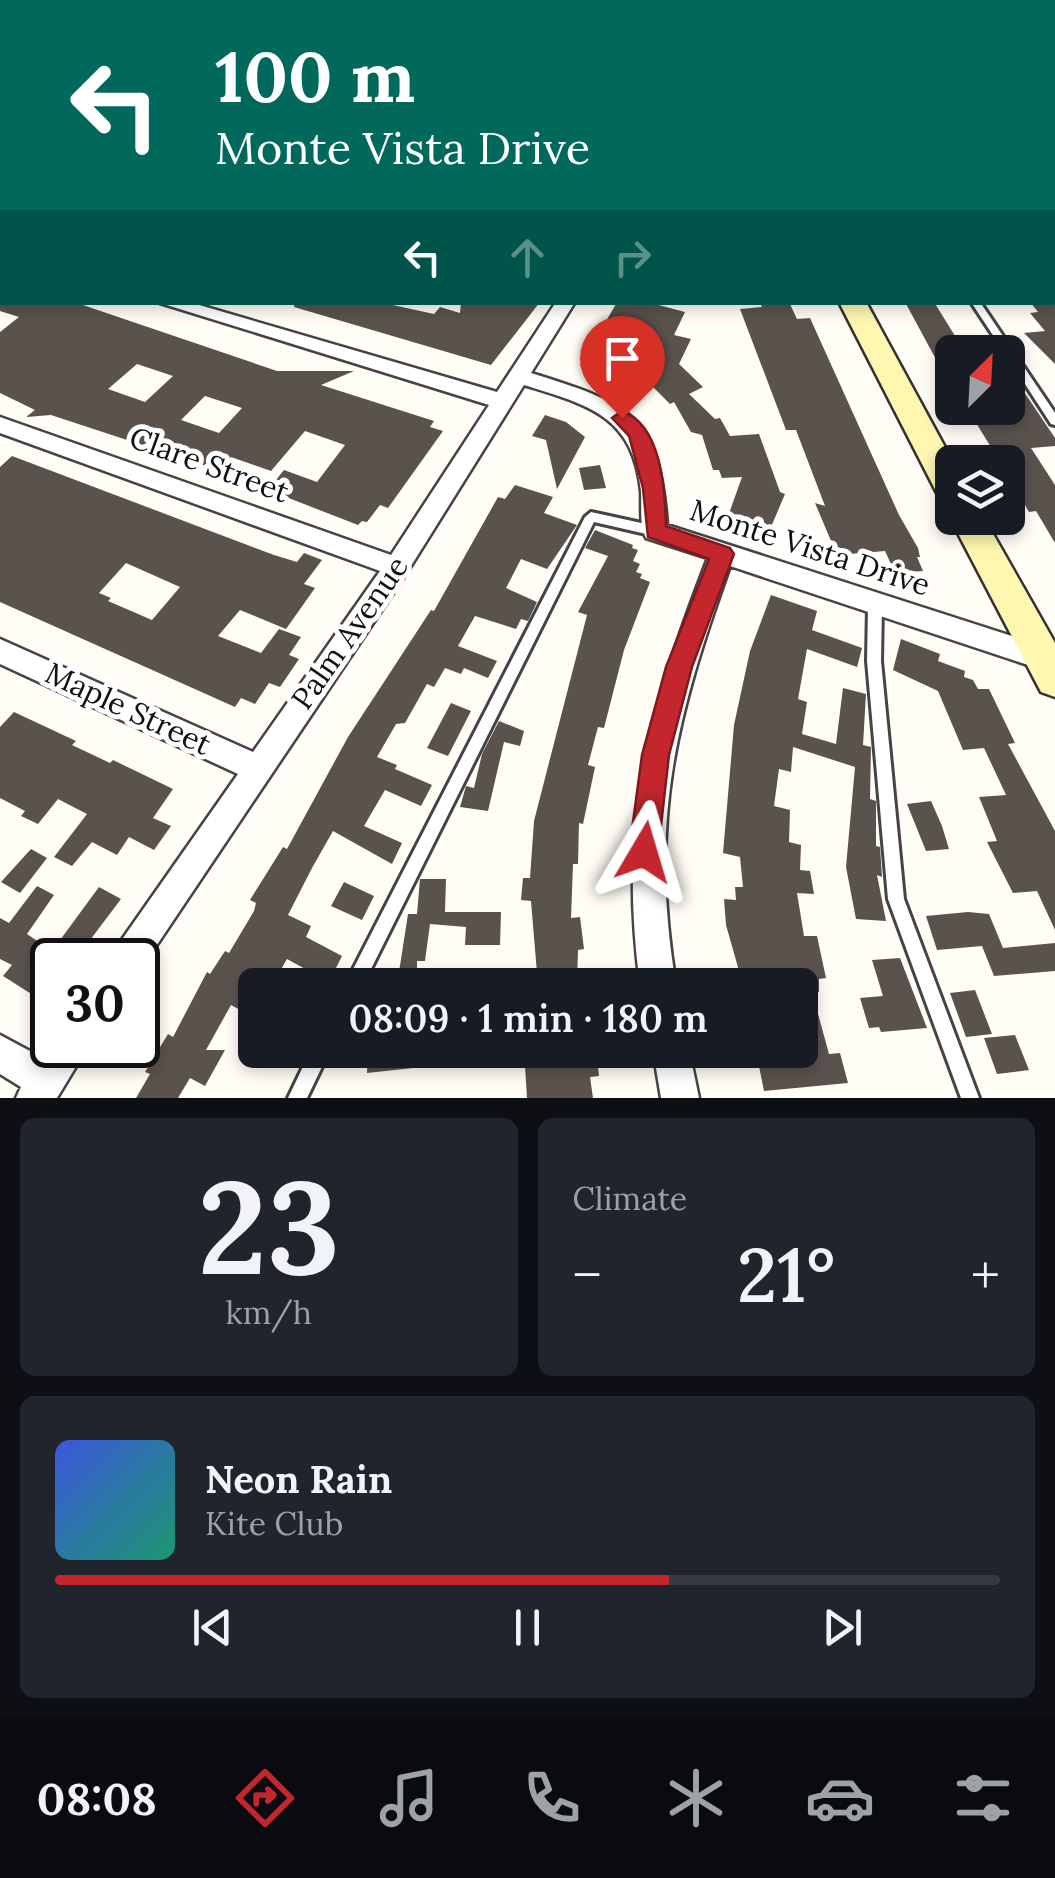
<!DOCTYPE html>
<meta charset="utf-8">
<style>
body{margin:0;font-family:Lora,serif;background:#20242c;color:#f1f3f6;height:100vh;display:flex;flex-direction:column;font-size:38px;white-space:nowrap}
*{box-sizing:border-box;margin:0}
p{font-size:32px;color:#9ea1a6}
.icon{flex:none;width:55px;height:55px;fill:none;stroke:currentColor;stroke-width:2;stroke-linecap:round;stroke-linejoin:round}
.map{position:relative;height:1098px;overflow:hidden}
.details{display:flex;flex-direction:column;gap:20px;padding:20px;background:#0d0f14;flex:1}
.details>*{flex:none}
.top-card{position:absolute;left:0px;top:0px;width:1055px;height:305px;box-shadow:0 5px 15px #0003;background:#00695c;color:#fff;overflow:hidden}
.needle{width:65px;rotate:24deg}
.controls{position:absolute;left:935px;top:335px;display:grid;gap:20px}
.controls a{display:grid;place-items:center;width:90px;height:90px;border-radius:15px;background:#171b24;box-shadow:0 5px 15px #0003;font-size:50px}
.speed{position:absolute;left:30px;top:938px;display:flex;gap:20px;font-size:50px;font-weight:700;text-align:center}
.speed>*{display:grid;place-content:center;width:130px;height:130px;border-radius:50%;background:#171b24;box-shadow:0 5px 15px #0003;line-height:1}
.speed .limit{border:5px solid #111;border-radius:15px;background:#fff;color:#111}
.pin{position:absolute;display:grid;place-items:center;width:85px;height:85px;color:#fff;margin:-102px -42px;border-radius:50% 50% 50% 0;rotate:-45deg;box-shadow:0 0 10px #0007}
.pin .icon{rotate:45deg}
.me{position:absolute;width:110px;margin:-55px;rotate:7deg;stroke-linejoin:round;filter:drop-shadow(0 0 8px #0008)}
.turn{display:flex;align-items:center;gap:35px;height:210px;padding:0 50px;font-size:45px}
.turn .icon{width:130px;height:130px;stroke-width:2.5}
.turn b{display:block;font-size:70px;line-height:85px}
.lanes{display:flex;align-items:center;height:95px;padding:0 50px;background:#0003;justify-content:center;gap:50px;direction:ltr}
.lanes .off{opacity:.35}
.big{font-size:75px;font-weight:600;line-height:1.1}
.details .tile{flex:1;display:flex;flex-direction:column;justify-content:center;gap:15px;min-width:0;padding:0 35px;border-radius:15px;background:#20242c}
.details .dial{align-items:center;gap:0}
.dial b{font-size:130px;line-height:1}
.song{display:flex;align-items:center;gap:30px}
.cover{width:120px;height:120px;border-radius:15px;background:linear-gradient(135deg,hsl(230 70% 55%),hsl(160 70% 35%))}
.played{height:10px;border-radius:5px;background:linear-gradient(90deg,#c4262e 65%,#363941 65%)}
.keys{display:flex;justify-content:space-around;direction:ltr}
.heat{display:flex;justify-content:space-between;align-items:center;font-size:55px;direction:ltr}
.details .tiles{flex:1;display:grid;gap:20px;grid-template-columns:1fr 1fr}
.tile:last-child{grid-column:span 2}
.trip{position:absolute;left:238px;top:968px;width:580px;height:100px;border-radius:15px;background:#171b24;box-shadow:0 5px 15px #0003;font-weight:600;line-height:100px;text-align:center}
.tabs{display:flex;height:160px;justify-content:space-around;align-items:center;background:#090b0e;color:#9ea1a6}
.tabs .icon{width:70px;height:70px}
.tabs .current{color:#c4262e}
.tabs b{font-size:45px;color:#f1f3f6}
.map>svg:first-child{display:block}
.building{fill:#5a524d;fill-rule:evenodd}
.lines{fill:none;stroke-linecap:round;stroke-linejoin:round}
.lane-casing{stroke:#444;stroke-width:6}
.street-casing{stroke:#444;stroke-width:5}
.secondary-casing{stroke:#333;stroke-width:5}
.lane{fill:#fff;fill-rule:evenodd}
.street{fill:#fff;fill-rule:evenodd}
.secondary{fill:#fff6b0;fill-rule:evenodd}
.route{fill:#c4262e;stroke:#7f191e;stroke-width:2.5}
.labels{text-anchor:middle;stroke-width:10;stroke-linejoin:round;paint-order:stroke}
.street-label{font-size:30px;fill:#111;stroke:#fff}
</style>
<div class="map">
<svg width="1055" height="1098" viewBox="0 0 1055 1098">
<rect width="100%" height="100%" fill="#fffdf5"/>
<path class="building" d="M0,302H74L277,371H354L321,385L434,421L430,427L443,431L388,508L380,505L367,522L362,521L358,525L268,490L284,470L317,482L345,445L305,431L271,471L231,457L221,468H212L51,415L26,417L35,410L0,393V332L19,317L0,311ZM137,364L173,376L145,402L108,389ZM205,396L242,408L219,433L181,420Z
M295,302H379L434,314L440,307L460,313L461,302H540L491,365L294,307Z
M647,302L685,312L674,335L691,339L679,364L703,387L689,394L715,419L720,418L730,436L759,434L780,492L785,494L771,527L747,519L745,525L727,519L742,477L722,478L719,470H713L702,435L691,432L674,402L670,404L648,382L626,369L623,375H614L580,366L616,304Z
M760,302H789L797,319L810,318L899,515L918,548L920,557H917L923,571L895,573L885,551L837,555L815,503L825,506L796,430H786L740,309L762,307Z
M905,302H934L965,352H952V389Z
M1030,302H1055V364L1024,333L1045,331L1030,313L1038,312Z
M1008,368L1055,438V446L1031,448L1055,485V543L1036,511L1029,512L1008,476V462H1000L967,408H1008Z
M545,415L566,422L585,437L557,489L546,440L532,436Z
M12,456L274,555L297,562L304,553L322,560L304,584L315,588L286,629L240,610L218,636L261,653L279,629L301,637L289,655L299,659L280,687L269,683L255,704L241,698L235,707L0,602V467ZM126,563L180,587L152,620L108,601L111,598L99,593Z
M600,465L606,488L584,490L579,468Z
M515,485L553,497L544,513L577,525L547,569L521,559L506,588L537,602L528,621L521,619L516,629L475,616L458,646L497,661L488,678L464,668L461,674L445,668L434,687L427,684L405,723L396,724L377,757L397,765L395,769L432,785L421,806L385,790L364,826L402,843L392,864L333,831L312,868L288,915L311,926L306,937L342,956L329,982L287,959L272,985H255V1018L231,1005L206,1050H225L205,1086L190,1078L178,1098H136L150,1074L145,1072L168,1034L173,1037L207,972L210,974L225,951L229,953L254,911L256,903L250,900L283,847L287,849L348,737L431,610L434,611L498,497L505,499Z
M595,530L633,545L632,548L638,550L633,561L640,564L636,572L642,574L640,578L650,582L624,650L604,728L598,727L588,765L595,767L583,824L579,823L578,864H573L571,918L580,917L584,949L578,950L577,983L538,985L531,901L521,900L523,878H530L534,821L587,615L578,612L608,556L585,548Z
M771,595L817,611L812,630L862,648L857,667L807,649L798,699L807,702L802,734L836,744L843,688L866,694L863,745L871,747L870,799L876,801V846L880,847L882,877L877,875L886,921L856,919L846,867L855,767L793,747L791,772L779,769L774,806L790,810L789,842L801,845L800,870L810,871L814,894L797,893L804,936H817L826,978L819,979V992H812L829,1054L840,1053L848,1083L764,1091L758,1061H763L761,1050H800V985H743L726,925L724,899L736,900L735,887H743L740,857L723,853L734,725L750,651Z
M901,639L940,654L938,661L965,671L964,677L973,680L978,689H989L1015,743L1008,744L1055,831V930L1037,891L1013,893L987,842L997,841L979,797L1006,795L984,748L963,750L938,691L893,670Z
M451,703L471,711L448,756L427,748Z
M14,712L76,741L72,745L110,763L113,760L173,789L153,818L171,826L154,850L129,837L117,855L92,842L72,866L54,857L87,814L58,799L38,824L21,816L25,811L0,798V727Z
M499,721L524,731L520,746L504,742L488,811L460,807L466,786L474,788L482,754Z
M931,801L942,826L949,849L926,851L907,804Z
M31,849L47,858L20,893L1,882Z
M420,879H446L445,912H501L500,945H465L466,927L430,924L425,961H417V985H397L408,914H417Z
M344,882L374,896L362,920L331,906Z
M37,886L54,895L27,934L52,951L99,887L121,899L75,960H52V992L41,984L33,995L3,976L12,965L0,959V918L9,923Z
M968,912L989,914L1003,948L1055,943V971L994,976L982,946L937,950L926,916Z
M900,958L927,1028L881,1032L879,1027L869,1028L860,998L883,996L872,960Z
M975,990L992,1034L966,1037L950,993Z
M1015,1035L1029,1070L997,1074L984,1038Z
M368,1050H432V1066L367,1073Z
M524,1050H596L599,1076L590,1077L593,1098H527Z"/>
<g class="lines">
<defs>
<path id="lane" d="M356,0H363L365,2H359Z
M391,0H397L399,2H393Z
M428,0H435L437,2H431Z
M566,0H573L575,2H569Z
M589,0H595L593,2H587Z
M714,0H720L722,2H716Z
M0,67H2V71L0,72Z
M971,302H980L1055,413V425L1051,424L1008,358V352H1004Z
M591,512L655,526L661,531L655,536L594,522L363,985H345L585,517Z
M875,601L880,602L882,606L881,661L904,899L979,1098H961L888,899L867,661L868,606L870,602Z
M311,1050H330L307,1098H288Z"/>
<path id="street" d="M0,21H2V29H0Z
M1052,69L1055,70V78H1052Z
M0,70H2V86H0Z
M1055,124V135H1052V125Z
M1052,244H1055V256H1052Z
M0,250H2V261H0Z
M157,302H189L497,392L556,302H575L531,373C631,404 659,415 667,525L1055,650V674L730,566C675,720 649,820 676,985H640C618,816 648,714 708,558L646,538C639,524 642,507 641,491C633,415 588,405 524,385L406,574L138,973V960H111L116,948L238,774L0,664V639L253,752L380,571L0,433V417L391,555L489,405Z
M0,1035L41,1057L52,1040V1045H89L57,1098H16L21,1087L0,1074Z
M653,1050H689L699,1098H661Z"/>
<path id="secondary" d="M754,0H772L774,2H756Z
M1052,166L1055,167V181L1052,180Z
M839,302H866L953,462L952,502L940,499Z
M952,513V518H984L1055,643V697L1041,692L950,518Z"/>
</defs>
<use href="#lane" class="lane-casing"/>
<use href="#street" class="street-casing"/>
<use href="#secondary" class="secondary-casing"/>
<use href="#lane" class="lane"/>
<use href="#street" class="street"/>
<use href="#secondary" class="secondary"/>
</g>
<path class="route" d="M622,411C662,425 665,491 666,526L730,548L734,554L692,667L669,755L658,852L654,863L644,867L633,863L629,852L642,755L666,667L709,559L648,537L643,488L629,436L612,418Z"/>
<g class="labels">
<g class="street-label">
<text transform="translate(209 465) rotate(20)" y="10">Clare Street</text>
<text transform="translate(810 548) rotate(18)" y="10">Monte Vista Drive</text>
<text transform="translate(350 633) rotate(-55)" y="10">Palm Avenue</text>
<text transform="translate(128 709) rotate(25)" y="10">Maple Street</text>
</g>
</g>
</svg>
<div class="controls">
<a><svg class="needle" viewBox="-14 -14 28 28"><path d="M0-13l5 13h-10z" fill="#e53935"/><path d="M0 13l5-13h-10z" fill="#9ea1a6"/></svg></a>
<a><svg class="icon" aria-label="layers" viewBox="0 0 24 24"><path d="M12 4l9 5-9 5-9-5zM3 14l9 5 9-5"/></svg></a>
</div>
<div class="speed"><div class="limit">30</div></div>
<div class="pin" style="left:622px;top:418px;background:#d93025"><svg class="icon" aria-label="arrive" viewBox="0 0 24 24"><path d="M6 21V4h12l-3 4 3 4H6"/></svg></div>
<svg class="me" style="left:644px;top:852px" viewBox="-20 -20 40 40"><path d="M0-17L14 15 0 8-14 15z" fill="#c4262e" stroke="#fff" stroke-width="4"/></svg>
<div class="trip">08:09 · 1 min · 180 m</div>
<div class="top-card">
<div class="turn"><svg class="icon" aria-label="left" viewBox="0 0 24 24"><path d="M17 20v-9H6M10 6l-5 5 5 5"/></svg><div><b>100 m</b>Monte Vista Drive</div></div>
<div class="lanes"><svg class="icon" aria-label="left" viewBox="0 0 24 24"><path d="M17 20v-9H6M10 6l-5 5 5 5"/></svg><svg class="icon off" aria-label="ahead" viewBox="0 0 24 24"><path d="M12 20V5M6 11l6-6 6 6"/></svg><svg class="icon off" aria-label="right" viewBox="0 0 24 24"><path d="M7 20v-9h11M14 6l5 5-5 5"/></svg></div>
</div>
</div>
<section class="details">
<div class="tiles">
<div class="tile dial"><b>23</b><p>km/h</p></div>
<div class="tile"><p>Climate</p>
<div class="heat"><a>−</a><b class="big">21°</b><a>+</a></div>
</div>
<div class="tile">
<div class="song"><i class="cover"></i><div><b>Neon Rain</b><p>Kite Club</p></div></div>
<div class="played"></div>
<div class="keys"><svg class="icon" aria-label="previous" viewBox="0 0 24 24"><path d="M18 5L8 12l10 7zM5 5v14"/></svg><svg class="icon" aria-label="pause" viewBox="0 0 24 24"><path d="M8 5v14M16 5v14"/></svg><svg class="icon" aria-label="next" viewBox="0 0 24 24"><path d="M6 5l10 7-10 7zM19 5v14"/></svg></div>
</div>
</div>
</section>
<nav class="tabs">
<b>08:08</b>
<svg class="icon current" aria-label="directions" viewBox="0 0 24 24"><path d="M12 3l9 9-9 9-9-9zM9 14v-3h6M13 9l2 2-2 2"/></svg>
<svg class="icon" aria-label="music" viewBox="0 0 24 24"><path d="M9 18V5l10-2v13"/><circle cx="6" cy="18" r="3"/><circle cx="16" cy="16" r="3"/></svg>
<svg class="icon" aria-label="phone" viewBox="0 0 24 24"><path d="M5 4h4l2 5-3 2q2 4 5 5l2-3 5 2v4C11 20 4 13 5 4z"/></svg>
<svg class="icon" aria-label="climate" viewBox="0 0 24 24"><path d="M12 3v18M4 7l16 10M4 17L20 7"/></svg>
<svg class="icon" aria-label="car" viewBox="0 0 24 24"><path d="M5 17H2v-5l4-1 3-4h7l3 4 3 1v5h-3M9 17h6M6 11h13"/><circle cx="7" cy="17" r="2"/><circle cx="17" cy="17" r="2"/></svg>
<svg class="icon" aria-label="filters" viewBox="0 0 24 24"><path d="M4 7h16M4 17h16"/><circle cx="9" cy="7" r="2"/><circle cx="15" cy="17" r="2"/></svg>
</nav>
